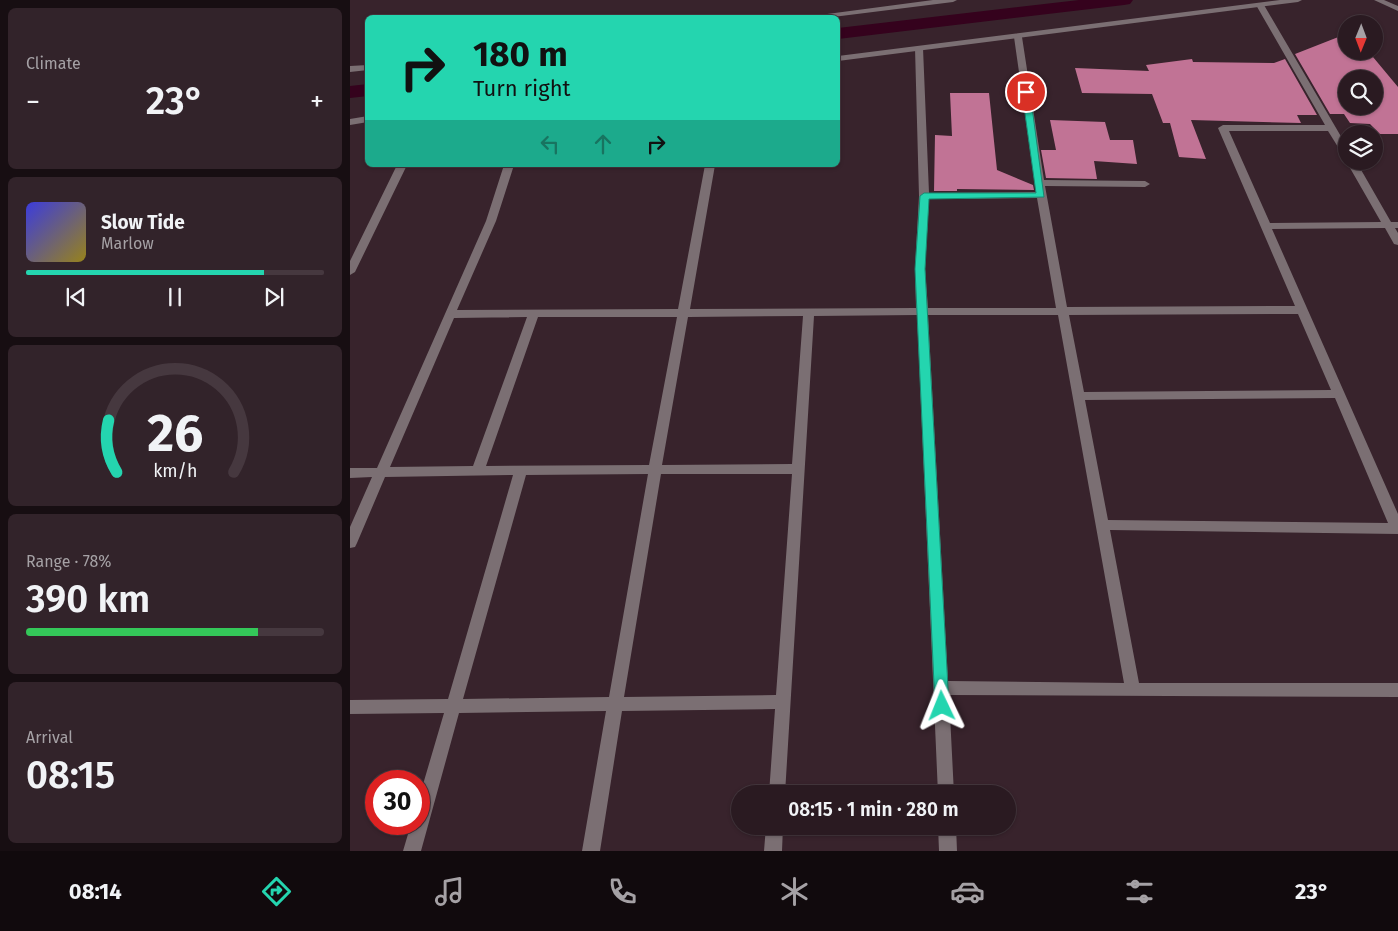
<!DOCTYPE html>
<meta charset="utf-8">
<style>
body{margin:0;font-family:"Fira Sans",sans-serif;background:#32232a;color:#f1f3f6;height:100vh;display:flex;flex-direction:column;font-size:19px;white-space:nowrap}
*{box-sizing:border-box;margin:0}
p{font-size:16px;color:#a5a1a5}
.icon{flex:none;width:28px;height:28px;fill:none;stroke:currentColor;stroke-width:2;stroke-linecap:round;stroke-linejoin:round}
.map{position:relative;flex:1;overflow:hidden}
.panel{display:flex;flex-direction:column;gap:8px;padding:8px;background:#170e12;width:350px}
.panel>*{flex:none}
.banner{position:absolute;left:15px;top:15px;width:475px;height:152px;border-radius:8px;box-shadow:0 1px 4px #0004,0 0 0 1px #46383f;background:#24d5af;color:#111;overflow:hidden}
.needle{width:32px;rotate:181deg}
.fabs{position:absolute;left:988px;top:15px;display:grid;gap:10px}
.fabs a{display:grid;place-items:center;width:45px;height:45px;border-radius:50%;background:#2a1a21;box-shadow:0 1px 4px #0004,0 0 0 1px #46383f;font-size:25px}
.speed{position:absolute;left:15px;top:770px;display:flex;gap:10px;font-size:25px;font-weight:700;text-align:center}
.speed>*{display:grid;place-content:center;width:65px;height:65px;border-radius:50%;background:#2a1a21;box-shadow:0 1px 4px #0004,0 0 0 1px #46383f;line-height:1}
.speed .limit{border:8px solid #d22;background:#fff;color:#111}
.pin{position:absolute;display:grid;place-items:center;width:42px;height:42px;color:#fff;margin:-21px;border:2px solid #fff;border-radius:50%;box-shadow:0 1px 5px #0007}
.me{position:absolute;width:55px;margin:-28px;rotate:358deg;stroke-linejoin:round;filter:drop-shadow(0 0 4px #0008)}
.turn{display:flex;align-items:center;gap:18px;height:105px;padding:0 25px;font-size:22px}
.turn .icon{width:65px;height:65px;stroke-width:2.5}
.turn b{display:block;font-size:35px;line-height:42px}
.lanes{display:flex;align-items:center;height:48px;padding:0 25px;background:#0003;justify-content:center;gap:25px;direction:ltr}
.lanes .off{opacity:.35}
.big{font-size:38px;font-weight:600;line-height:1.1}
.panel .card{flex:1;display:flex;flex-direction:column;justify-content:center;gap:8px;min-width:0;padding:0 18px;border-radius:8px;background:#32232a}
.panel .dial{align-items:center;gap:0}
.dial svg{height:130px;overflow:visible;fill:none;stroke:#46383f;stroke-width:7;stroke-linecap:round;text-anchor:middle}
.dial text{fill:#f1f3f6;stroke:none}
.song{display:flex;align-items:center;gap:15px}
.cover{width:60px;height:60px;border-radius:8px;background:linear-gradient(135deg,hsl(240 70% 55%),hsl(50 70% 35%))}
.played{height:5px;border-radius:2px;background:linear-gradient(90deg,#24d5af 80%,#46383f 80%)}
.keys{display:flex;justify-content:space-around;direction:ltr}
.heat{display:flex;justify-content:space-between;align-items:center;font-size:28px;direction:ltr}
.charge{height:8px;border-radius:4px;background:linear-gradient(90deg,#34c759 78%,#46383f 0)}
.trip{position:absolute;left:381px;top:785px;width:285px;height:50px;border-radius:25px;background:#2a1a21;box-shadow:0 1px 4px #0004,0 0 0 1px #46383f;font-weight:600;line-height:50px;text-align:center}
.tab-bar{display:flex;height:80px;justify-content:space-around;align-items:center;background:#110a0d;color:#a5a1a5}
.tab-bar .icon{width:35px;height:35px}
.tab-bar .selected{color:#24d5af}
.tab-bar b{font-size:22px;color:#f1f3f6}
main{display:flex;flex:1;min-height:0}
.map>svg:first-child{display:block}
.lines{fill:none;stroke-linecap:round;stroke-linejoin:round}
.canal{fill:#35021d;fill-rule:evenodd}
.building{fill:#c17395;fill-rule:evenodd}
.minor{fill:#7b6f73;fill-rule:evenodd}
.tertiary{fill:#7b6f73;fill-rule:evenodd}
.route{fill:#24d5af;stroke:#178a72}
</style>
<main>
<section class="panel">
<div class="card"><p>Climate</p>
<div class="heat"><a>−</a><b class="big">23°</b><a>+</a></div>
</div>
<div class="card">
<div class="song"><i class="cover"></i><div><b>Slow Tide</b><p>Marlow</p></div></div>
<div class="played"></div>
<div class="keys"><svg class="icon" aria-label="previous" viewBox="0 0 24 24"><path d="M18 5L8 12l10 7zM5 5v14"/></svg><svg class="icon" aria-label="pause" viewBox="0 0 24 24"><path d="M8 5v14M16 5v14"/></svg><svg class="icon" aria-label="next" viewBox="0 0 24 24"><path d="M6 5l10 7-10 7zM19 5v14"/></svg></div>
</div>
<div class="card dial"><svg viewBox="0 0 100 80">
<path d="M14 69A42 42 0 1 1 86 69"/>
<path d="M14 69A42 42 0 0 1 9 37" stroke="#24d5af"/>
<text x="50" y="56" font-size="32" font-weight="700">26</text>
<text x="50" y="72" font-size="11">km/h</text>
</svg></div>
<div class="card"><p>Range · 78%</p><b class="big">390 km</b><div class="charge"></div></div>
<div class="card"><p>Arrival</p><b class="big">08:15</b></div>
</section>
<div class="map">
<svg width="1048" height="851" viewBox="0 0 1048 851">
<rect width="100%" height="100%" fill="#38232c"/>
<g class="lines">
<path class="canal" d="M729,0H783L780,4L774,5L488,39V28Z
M18,84V96L0,98V86Z"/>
</g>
<path class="building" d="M996,34V51H1018L1048,87V134H1030L1020,124L1000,123L994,114H980L945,54ZM996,79H1024V106H996Z
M842,59L843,62L924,63L935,59L967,115H947L951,123L841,120L856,159L829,157L820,123H813L802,94L732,93L725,68L799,71L796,65Z
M600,93H639L647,170L683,185L684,190L607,189V191H584L585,135L602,136Z
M700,120L755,122L760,140H783L787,164L744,161L747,179L696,178L691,150H706Z"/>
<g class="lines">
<path class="minor" d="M583,0H607L603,2L475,18H447Z
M1024,0H1034L1048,6V11Z
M907,3L914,5L996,145V156L993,155L978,131H879L920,223L1031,222L996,161H1006L1041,222H1048V228H1045L1048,233V245L1044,244L1035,228L922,229L1048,514V534L760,530L789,683H1048V697L599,695L604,794H588L567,315L464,316L435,794H419L425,709L272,711L250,851H232L256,711L109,713L71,851H53L61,824H69V798L94,713L0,714V700L98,699L163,475L35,477L7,543L5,547L0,548V527L22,477L0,478V468H27L136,221L154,165H164L146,221L107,310L328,309L355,165H365L340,309L566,308L565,269L569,196L565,48L569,46L573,48L579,193L686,192L664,37L668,35L672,37L694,180L795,181L800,184L795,187L695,186L717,307L945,306L868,128L873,125H975L906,5ZM687,198L706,308H578L575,269L579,199ZM948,314L981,390L734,392L719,315ZM578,315H708L774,683L598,681ZM453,316L442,464L312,465L338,317ZM177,317L123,466L40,467L104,318ZM188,317H327L299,465L136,466ZM985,398L1038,523L758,520L735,400ZM298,474L259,697L113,699L176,475ZM311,474H442L426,695L274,697Z
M18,65V70L0,72V66Z
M47,165H57L5,272L0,275V261Z
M416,826H433L432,851H414Z
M588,826H606L607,851H589Z"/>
<path class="tertiary" d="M930,0H952L948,2L488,61V56Z
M18,116V122L0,125V119Z"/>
</g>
<path class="route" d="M676,90L680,92L694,197L579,199L575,269L599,706L597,710L592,712L587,710L585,706L565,269L570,196L574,193H686L672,92Z"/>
</svg>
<div class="fabs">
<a><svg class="needle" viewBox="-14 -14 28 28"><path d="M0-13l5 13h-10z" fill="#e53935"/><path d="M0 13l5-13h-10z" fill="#a5a1a5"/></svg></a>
<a><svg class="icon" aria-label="search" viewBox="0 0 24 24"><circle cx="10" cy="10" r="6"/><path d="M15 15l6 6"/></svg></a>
<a><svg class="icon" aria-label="layers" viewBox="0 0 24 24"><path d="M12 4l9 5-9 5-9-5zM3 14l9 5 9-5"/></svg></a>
</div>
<div class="speed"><div class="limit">30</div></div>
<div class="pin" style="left:676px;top:92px;background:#d93025"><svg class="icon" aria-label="arrive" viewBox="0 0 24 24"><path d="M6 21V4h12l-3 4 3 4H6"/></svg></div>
<svg class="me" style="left:592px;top:706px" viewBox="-20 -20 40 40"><path d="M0-17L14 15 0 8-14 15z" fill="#24d5af" stroke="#fff" stroke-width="4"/></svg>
<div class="trip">08:15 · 1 min · 280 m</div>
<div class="banner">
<div class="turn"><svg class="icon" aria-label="right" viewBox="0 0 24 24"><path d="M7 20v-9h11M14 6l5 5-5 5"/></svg><div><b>180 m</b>Turn right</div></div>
<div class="lanes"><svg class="icon off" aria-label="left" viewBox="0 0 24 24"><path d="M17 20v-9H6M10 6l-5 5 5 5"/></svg><svg class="icon off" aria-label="ahead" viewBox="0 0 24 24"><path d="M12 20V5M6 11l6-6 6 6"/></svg><svg class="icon" aria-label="right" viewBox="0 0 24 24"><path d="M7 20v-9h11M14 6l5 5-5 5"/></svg></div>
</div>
</div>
</main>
<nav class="tab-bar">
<b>08:14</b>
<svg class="icon selected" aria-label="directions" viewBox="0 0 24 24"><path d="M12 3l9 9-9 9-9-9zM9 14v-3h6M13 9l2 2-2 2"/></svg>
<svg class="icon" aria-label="music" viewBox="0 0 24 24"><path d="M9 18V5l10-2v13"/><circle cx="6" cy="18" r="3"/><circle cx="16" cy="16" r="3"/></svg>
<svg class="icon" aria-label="phone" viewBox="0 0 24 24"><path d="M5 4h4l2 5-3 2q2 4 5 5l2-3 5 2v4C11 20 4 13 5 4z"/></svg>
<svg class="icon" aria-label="climate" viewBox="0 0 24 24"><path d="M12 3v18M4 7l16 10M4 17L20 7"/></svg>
<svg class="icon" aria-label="car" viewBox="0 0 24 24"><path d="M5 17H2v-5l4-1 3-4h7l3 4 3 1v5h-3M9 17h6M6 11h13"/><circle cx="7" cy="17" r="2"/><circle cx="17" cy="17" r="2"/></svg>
<svg class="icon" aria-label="filters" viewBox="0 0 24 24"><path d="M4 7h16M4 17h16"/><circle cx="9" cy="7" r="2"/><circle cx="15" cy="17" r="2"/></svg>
<b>23°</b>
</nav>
